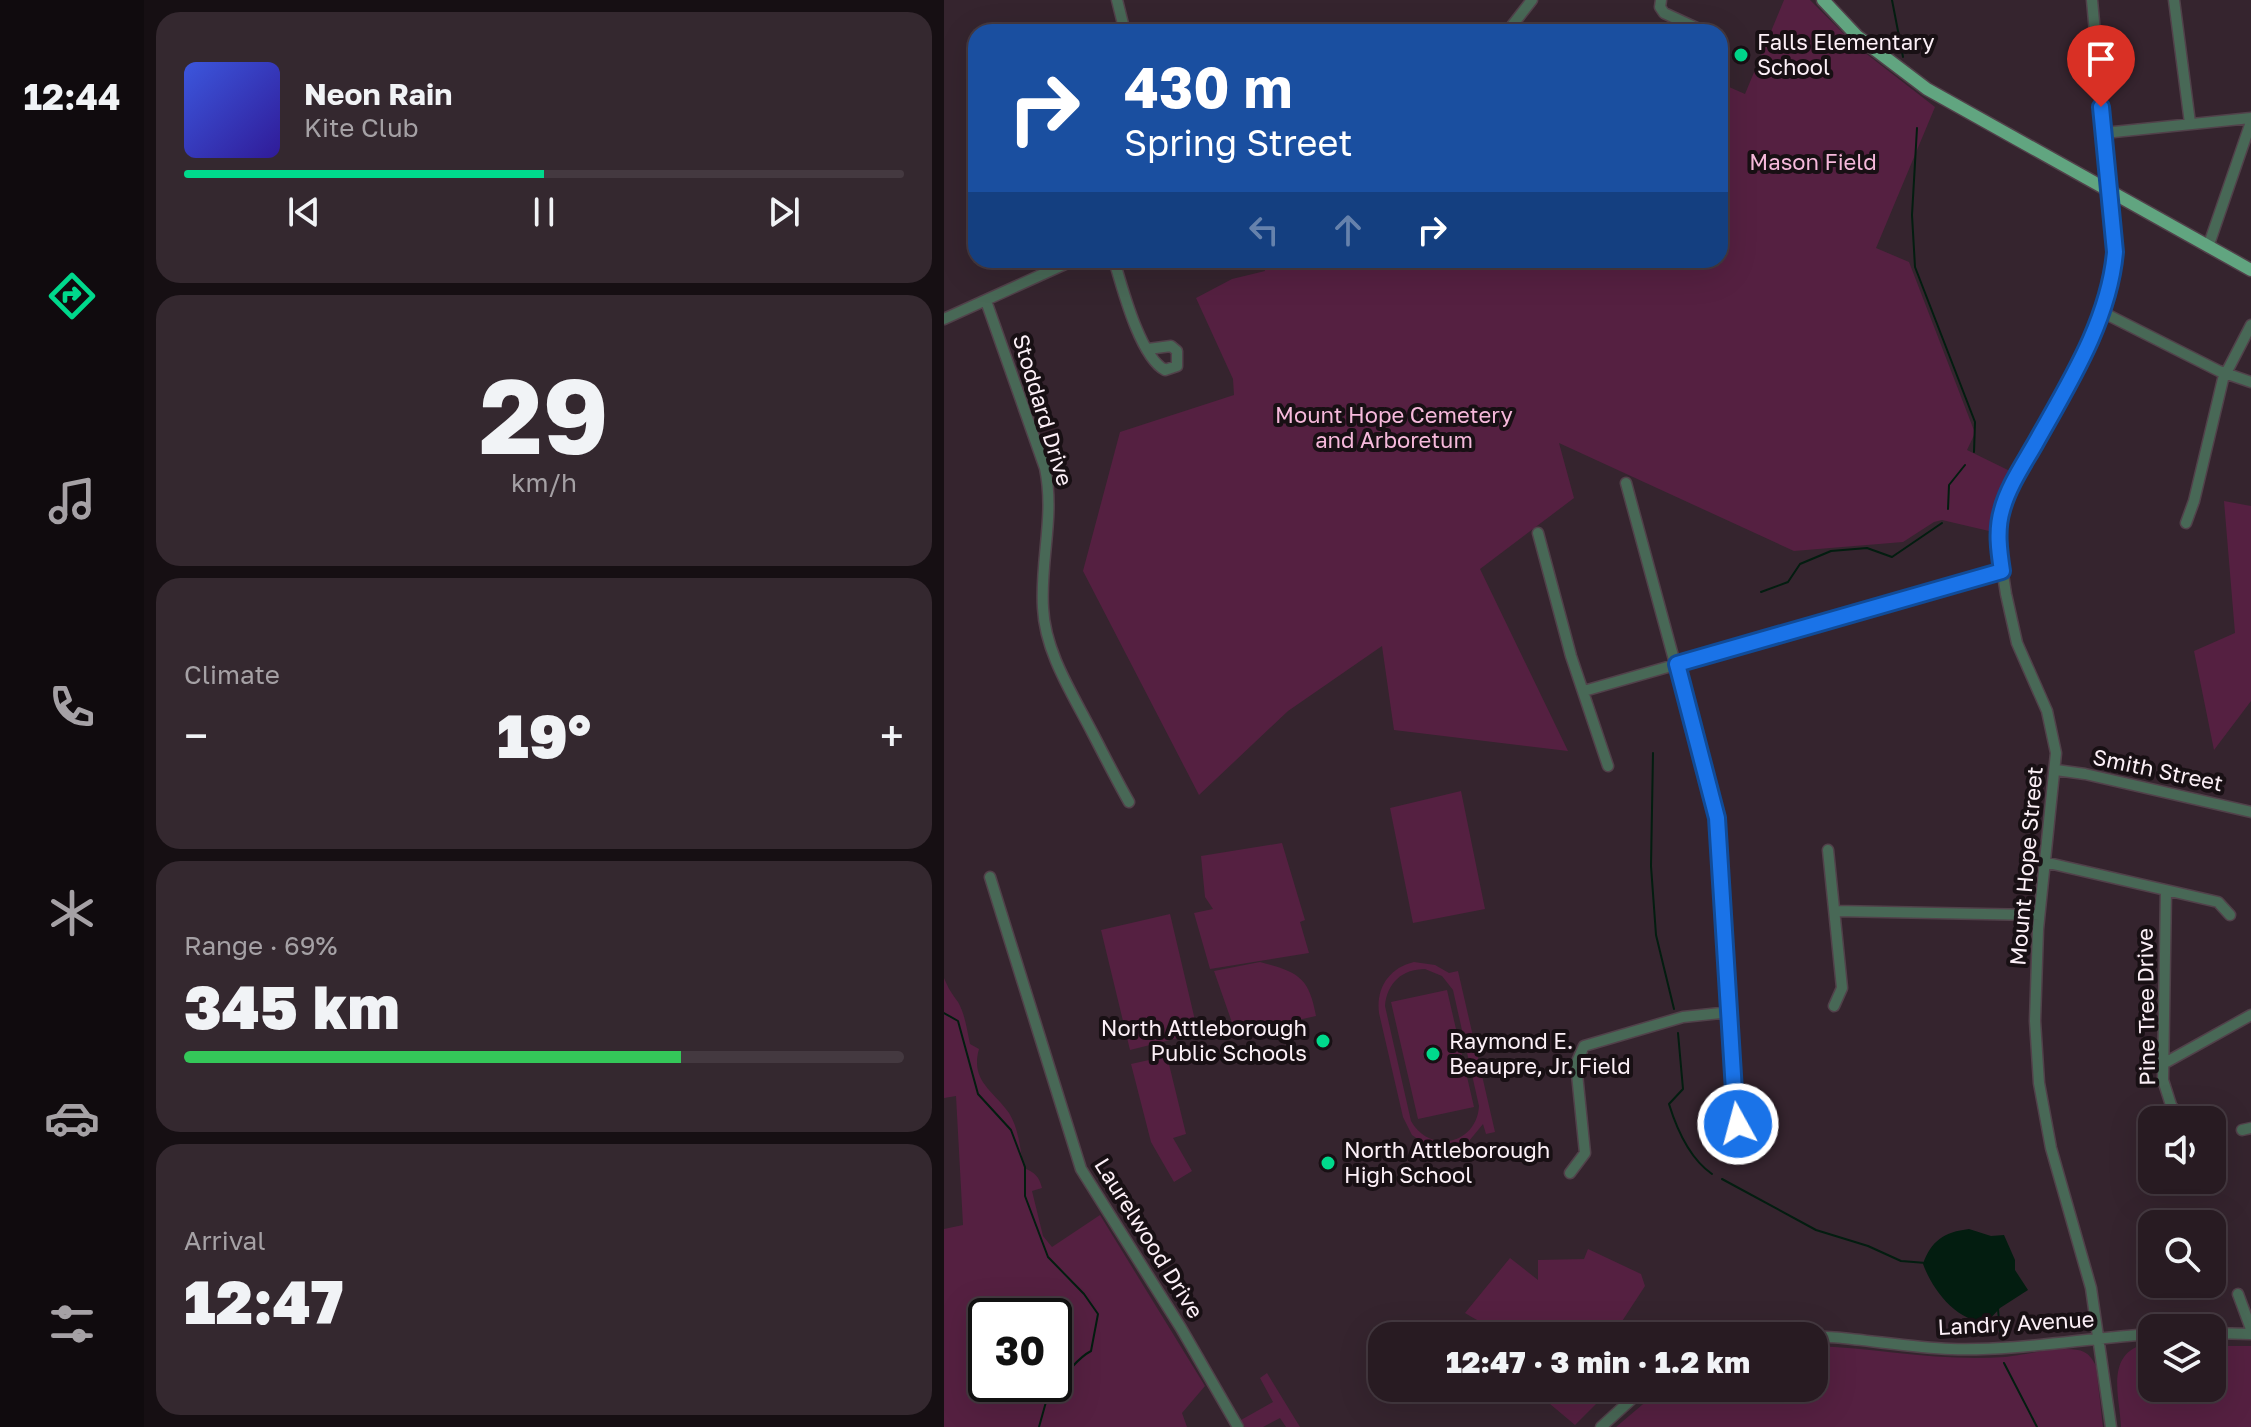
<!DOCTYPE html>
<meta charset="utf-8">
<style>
body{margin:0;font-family:"Golos Text",sans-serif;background:#34282f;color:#f1f3f6;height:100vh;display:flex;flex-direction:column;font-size:30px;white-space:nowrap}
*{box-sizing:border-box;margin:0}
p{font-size:26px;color:#a5a1a5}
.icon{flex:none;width:44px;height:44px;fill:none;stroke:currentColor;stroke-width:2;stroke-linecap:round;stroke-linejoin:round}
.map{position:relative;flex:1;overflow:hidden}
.side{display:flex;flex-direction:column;gap:12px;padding:12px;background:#160f13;width:800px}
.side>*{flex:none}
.top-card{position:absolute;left:24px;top:24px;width:760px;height:244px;border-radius:24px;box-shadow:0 8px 32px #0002,0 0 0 2px #443940;background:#1a4fa0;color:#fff;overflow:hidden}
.controls{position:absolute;left:1194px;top:1106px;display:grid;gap:16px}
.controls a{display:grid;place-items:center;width:88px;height:88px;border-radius:16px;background:#281b22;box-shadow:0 8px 32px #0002,0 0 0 2px #443940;font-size:40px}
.speed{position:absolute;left:24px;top:1298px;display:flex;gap:16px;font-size:40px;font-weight:700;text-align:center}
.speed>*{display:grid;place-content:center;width:104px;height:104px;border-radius:50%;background:#281b22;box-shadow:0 8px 32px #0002,0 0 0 2px #443940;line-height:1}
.speed .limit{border:4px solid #111;border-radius:12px;background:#fff;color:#111}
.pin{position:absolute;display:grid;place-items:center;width:68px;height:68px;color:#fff;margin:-82px -34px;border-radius:50% 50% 50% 0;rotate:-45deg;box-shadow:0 0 8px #0007}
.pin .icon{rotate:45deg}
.me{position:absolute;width:88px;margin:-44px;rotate:353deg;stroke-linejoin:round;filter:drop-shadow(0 0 6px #0008)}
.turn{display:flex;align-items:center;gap:28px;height:168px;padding:0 24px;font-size:36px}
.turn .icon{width:104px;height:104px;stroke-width:2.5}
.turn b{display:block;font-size:56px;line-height:68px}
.lanes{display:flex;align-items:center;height:76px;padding:0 24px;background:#0003;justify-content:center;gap:40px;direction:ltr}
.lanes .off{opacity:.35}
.big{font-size:60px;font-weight:800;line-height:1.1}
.side .widget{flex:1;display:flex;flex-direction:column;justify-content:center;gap:12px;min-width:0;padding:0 28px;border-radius:24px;background:#34282f}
.side .dial{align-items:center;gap:0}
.dial b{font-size:104px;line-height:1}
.song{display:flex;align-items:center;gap:24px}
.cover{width:96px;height:96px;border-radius:12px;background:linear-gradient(135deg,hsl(230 70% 55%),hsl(250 70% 35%))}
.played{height:8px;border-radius:4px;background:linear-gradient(90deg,#00d98c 50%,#443940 50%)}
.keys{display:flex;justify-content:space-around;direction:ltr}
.heat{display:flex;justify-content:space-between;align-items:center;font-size:44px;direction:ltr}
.charge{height:12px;border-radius:6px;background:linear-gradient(90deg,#34c759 69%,#443940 0)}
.trip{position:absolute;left:424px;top:1322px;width:460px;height:80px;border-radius:24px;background:#281b22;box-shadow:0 8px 32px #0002,0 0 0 2px #443940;font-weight:800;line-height:80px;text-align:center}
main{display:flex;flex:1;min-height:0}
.tab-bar{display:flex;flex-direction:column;width:144px;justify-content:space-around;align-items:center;background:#100b0e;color:#a5a1a5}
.tab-bar .icon{width:56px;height:56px}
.tab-bar .selected{color:#00d98c}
.tab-bar b{font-size:36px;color:#f1f3f6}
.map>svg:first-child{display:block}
.green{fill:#552041;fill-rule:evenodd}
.water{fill:#031d10}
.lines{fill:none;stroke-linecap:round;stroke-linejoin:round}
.stream{stroke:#031d10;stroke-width:2}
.minor-casing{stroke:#51414a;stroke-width:13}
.major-casing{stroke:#51414a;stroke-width:15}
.minor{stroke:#486856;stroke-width:10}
.major{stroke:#61a580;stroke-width:12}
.route-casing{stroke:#114b97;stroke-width:20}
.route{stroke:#1a73e8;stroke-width:14}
.poi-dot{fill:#00d98c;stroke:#181014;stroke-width:3}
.labels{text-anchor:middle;stroke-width:8;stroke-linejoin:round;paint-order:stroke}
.poi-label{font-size:22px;fill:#fcf0f7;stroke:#181014;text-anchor:start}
.park-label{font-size:22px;fill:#f6b9db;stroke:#181014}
.street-label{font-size:22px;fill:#fcf0f7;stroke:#181014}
</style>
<main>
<nav class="tab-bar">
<b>12:44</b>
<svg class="icon selected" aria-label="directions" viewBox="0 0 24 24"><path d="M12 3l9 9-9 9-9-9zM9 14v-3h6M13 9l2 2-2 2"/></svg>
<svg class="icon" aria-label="music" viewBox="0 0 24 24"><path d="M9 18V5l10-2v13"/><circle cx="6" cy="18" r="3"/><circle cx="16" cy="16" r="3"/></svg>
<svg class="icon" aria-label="phone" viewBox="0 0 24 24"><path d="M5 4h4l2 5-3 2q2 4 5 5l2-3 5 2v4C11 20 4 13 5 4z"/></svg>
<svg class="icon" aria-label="climate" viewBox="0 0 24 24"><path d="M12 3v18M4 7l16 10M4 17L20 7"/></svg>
<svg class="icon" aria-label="car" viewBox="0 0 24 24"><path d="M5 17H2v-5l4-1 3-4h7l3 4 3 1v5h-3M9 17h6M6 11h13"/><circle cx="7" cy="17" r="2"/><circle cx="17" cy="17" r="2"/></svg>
<svg class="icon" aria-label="filters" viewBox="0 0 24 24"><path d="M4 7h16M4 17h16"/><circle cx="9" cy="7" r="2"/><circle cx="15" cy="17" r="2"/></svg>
</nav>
<section class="side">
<div class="widget">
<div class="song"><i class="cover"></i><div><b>Neon Rain</b><p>Kite Club</p></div></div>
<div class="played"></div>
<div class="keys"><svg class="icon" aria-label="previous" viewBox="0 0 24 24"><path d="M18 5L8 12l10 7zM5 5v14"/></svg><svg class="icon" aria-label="pause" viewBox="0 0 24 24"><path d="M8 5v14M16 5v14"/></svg><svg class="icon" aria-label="next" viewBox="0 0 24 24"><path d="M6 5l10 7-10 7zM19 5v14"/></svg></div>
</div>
<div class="widget dial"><b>29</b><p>km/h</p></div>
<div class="widget"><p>Climate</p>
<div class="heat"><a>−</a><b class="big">19°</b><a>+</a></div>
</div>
<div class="widget"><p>Range · 69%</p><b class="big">345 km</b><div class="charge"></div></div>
<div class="widget"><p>Arrival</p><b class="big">12:47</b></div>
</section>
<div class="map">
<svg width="1307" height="1427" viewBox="0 0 1307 1427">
<rect width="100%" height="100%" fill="#35242e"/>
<path class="green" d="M840,0H866L911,45L991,107L932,248L965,262L1031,433L1023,450L1068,472L1050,505L1045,531L998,520L990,522L959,542L850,551L615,443L630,498L536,569L624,751L450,730L438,646L344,711L255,795L139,571L176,432L290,395L289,379L252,298L288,279L321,271L318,260H776V83L801,94Z
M1280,501L1307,506V701L1270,750L1250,651L1291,633Z
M517,791L541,909L469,923L446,808Z
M338,843L361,920L356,922L365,953L266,969L250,913L269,909L261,897L257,856Z
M226,914L254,1033L186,1050L157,930Z
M316,962C353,972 365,976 372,1016L292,1034L270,971Z
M470,962L491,965L505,973L514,971L551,1132L542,1134L539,1124L525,1141L506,1149L485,1147L468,1135L459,1117L435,1013C432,988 445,968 470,962ZM481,969L498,976L509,990L535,1106C533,1144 486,1155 467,1121L441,1006C443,983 458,969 481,969Z
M0,978C4,988 8,994 14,1002C21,1014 23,1030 26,1044L35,1049C26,1081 49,1090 65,1113C75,1129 76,1149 80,1168C91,1173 95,1176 98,1188L88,1191L99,1236L108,1247L156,1215L261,1386L238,1413L243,1427H0V1229L19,1225L12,1096L0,1098ZM110,1316V1384H42V1316Z
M503,990L530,1107L474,1119L447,1002Z
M223,1056L242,1134L229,1138L248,1171L230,1182L207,1142L187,1064Z
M644,1249L697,1274L701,1286L669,1335L599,1336L597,1322C564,1332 551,1332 521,1313L566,1258L594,1280V1260L640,1259Z
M870,1346C934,1348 996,1362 1061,1357C1079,1355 1124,1344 1140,1352C1146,1355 1149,1360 1152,1366L1159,1427H672L718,1388H870Z
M1195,1346H1208V1388H1268V1346H1307V1427H1177C1176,1400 1162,1358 1195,1346Z
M323,1373L356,1427H342L336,1418L319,1427H301L297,1420L329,1402L316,1378Z
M587,1388H668L631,1425Z"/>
<path class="water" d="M1025,1229L1047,1236L1060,1235L1071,1260V1270L1084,1290L1056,1308L1043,1322C1013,1322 989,1291 979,1264C987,1241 1000,1232 1025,1229Z"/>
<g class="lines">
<path class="stream" d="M948,0L959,57
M973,128L968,215L971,267L1031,422L1030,452
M1004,509L1005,485L1021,465
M817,592L844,582L856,564L887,551L923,548L948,557L998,523
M709,753L707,866L712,935L730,1009
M0,1013L14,1021L34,1094L67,1130L81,1167V1196L104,1257L140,1294L154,1314L147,1351C130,1360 127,1373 110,1382
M734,1033L739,1089L725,1104C733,1130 745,1158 768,1174
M778,1179L872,1230L924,1246L957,1261L982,1263
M1054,1309L1056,1332
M1060,1363L1093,1427
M95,1427L107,1384"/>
<defs>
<path id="minor" d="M173,0L181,32
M717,0L716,7L720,13L757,30
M1148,0L1171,252C1164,332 1102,425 1063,495L1055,529V548L1062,594L1073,643L1103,711L1112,753L1094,929L1091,1021L1095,1083L1107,1148L1147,1288L1167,1427
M1230,0L1246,123
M563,32L588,0
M1160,133L1307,118
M1264,247L1307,122
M170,260C178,287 196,357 221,370L233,366V351L227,346L204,349
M42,301L101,468C111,517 96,559 99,608C101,652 128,693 148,732C160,755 172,779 185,802
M1158,312L1275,371L1307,382
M0,319L130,260
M682,483L773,818L791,1107L794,1124L808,1134
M1242,523L1250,501L1279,379L1307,325
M594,533L627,656L664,766
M640,691L1058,571
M1112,770L1141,774L1307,812
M884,850L898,988L890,1006
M1100,862L1274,902L1286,915
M46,877L137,1169L237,1328L294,1427
M1222,891L1219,1080L1227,1105L1237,1120
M892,911L1095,915
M1219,1064L1307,1015
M1298,1130L1307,1128
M626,1173L641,1153L632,1064L640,1046L739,1017L786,1012
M1294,1294L1307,1329
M1268,1333L1307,1334
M843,1336C898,1334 952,1347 1007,1349C1075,1351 1141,1338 1208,1334
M657,1427L700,1388"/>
<path id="major" d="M879,0L913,36L983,89L1307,270"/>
</defs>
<use href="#minor" class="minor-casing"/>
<use href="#major" class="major-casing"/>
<use href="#minor" class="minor"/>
<use href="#major" class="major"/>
</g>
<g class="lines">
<defs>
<path id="route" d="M794,1124L791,1107L773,818L733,664L1058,571C1055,551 1052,530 1058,510C1064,487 1079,465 1091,444C1124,385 1165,321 1171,252L1157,107"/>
</defs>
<use href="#route" class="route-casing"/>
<use href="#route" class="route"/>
</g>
<g class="poi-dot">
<circle cx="797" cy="55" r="8"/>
<circle cx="379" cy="1041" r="8"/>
<circle cx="489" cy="1054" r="8"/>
<circle cx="384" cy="1163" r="8"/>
</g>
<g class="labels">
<g class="poi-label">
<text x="813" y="50">Falls Elementary<tspan x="813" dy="25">School</tspan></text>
<text x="363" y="1036" text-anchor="end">North Attleborough<tspan x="363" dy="25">Public Schools</tspan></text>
<text x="505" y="1049">Raymond E.<tspan x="505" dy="25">Beaupre, Jr. Field</tspan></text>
<text x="400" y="1158">North Attleborough<tspan x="400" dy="25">High School</tspan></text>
</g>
<g class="park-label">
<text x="869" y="170">Mason Field</text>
<text x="450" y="423">Mount Hope Cemetery<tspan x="450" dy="25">and Arboretum</tspan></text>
</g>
<g class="street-label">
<text transform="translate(99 410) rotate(73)" y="8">Stoddard Drive</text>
<text transform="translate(1214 770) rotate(12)" y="8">Smith Street</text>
<text transform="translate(1082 866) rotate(-85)" y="8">Mount Hope Street</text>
<text transform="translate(1202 1007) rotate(-91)" y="8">Pine Tree Drive</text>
<text transform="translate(205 1238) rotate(58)" y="8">Laurelwood Drive</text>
<text transform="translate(1072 1323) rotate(-3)" y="8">Landry Avenue</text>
</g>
</g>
</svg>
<div class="controls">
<a><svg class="icon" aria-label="sound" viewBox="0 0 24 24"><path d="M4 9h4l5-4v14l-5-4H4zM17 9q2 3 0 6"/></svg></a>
<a><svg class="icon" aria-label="search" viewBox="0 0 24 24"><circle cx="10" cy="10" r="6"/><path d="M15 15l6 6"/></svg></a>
<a><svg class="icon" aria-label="layers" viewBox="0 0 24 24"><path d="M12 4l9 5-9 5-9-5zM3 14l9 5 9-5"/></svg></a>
</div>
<div class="speed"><div class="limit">30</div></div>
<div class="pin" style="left:1157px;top:107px;background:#d93025"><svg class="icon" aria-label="arrive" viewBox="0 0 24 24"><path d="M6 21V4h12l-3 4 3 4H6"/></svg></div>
<svg class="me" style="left:794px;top:1124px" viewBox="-20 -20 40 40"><circle r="17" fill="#1a73e8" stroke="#fff" stroke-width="3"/><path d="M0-11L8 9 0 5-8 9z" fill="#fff"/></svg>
<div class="trip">12:47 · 3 min · 1.2 km</div>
<div class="top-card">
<div class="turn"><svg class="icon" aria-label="right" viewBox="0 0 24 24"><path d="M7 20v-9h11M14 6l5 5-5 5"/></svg><div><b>430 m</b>Spring Street</div></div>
<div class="lanes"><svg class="icon off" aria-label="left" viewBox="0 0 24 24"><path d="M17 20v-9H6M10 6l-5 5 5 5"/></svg><svg class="icon off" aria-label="ahead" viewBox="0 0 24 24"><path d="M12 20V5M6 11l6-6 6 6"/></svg><svg class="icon" aria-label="right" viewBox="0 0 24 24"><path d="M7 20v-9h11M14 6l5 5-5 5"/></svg></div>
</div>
</div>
</main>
